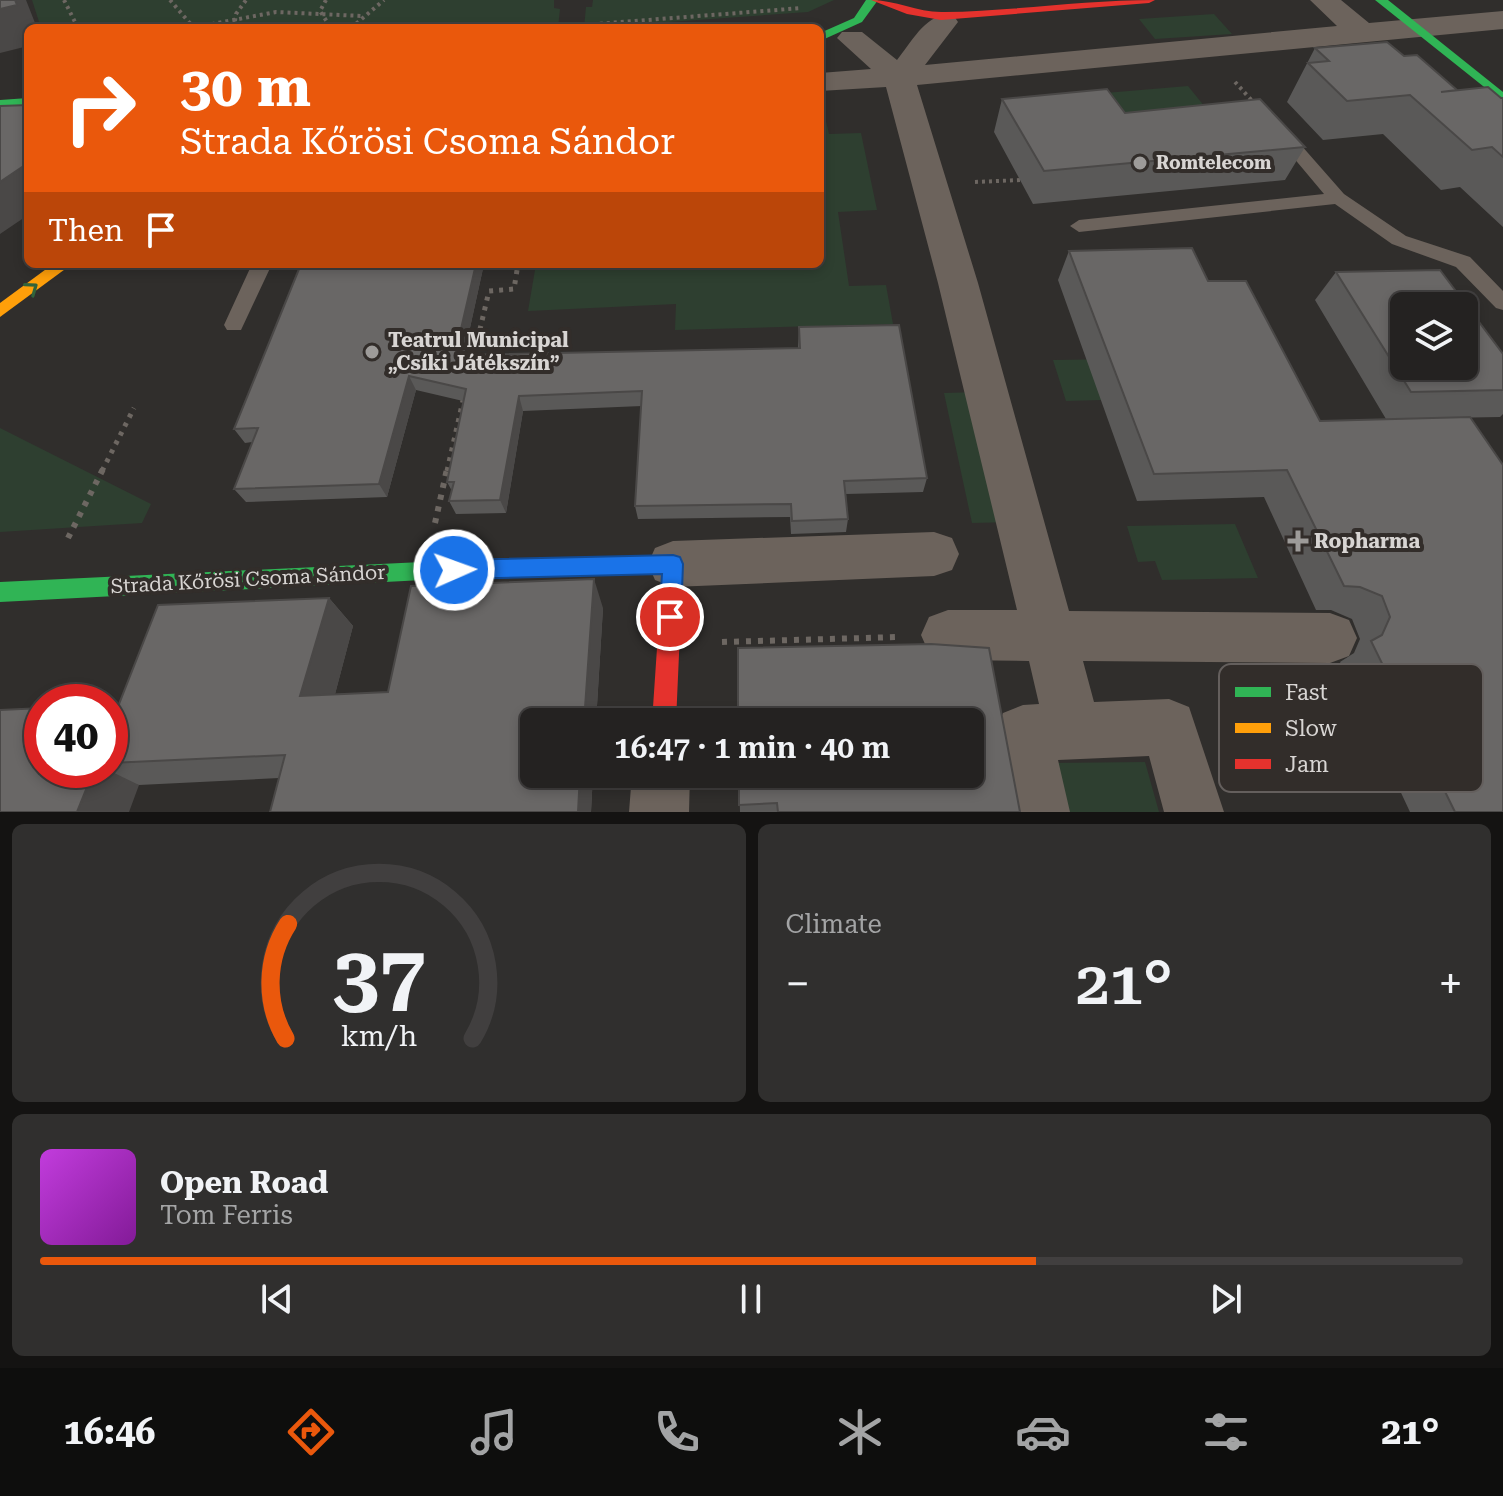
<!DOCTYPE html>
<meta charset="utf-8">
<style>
body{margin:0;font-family:"Roboto Serif",serif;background:#302f2e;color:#f1f3f6;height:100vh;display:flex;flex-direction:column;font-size:30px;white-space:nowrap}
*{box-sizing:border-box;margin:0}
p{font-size:26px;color:#a3a4a5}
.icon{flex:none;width:44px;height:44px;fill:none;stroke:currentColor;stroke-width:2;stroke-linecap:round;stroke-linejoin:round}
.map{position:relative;height:812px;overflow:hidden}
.sheet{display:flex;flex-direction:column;gap:12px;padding:12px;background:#141312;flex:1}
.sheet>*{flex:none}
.hud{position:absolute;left:24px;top:24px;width:800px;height:244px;border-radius:12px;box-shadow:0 4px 12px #0003,0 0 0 2px #413f3f;background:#ea580c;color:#fff;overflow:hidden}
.tools{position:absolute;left:1390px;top:292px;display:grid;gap:16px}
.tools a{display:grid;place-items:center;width:88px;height:88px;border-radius:12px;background:#242221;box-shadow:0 4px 12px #0003,0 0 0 2px #413f3f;font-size:40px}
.speed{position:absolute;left:24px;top:684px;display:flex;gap:16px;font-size:40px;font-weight:700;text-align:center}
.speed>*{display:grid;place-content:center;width:104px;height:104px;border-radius:50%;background:#242221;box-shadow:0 4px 12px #0003,0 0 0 2px #413f3f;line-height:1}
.speed .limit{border:12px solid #d22;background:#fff;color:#111}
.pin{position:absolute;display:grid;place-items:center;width:68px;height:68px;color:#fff;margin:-34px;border:4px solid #fff;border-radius:50%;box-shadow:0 2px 8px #0007}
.me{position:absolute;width:88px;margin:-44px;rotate:88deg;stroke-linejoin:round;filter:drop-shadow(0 0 6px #0008)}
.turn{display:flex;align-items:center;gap:28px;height:168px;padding:0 24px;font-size:36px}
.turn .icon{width:104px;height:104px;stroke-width:2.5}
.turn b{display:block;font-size:56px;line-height:68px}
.then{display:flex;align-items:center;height:76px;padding:0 24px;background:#0003;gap:16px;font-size:30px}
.big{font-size:60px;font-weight:600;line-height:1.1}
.sheet .widget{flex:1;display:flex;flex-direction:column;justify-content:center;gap:12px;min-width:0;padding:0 28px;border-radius:12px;background:#302f2e}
.sheet .dial{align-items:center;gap:0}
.dial svg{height:208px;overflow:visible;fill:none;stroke:#413f3f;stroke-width:7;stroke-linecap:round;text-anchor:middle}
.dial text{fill:#f1f3f6;stroke:none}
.song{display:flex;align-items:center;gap:24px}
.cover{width:96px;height:96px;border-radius:12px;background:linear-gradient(135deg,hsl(290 70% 55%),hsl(290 70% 35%))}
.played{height:8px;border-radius:4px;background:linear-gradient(90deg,#ea580c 70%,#413f3f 70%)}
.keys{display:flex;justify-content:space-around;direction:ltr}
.heat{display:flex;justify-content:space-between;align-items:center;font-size:44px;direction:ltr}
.sheet .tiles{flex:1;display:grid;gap:12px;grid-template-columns:1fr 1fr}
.widget:last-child{grid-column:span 2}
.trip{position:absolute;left:520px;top:708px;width:464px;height:80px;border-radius:12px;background:#242221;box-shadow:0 4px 12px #0003,0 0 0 2px #413f3f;font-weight:600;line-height:80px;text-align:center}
.dock{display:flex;height:128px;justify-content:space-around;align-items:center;background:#0e0e0d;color:#a3a4a5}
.dock .icon{width:56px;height:56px}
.dock .active{color:#ea580c}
.dock b{font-size:36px;color:#f1f3f6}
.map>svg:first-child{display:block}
.green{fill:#2e3f30}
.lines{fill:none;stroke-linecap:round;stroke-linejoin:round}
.path-far2{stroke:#6d6762;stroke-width:4;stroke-dasharray:3 4;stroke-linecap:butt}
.path-far1{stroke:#6d6762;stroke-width:5;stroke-dasharray:4 6;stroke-linecap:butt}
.path{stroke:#6d6762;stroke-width:6;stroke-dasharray:5 7;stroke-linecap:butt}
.lane{fill:#6c635c;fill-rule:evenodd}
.street{fill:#6c635c;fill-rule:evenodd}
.fast{fill:#30b455;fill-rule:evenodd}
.slow{fill:#ff9f0a;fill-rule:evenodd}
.jam{fill:#e5322d;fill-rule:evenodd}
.wall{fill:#5a5958}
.shaded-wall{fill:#4a4847}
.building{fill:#696766;stroke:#4a4847;stroke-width:2;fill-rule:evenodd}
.oneway{stroke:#31633b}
.route{fill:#1a73e8;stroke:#114b97;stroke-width:2}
.poi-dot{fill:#9d9b99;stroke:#322d2a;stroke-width:3}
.labels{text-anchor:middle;stroke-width:8;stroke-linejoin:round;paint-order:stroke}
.far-poi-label{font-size:18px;font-weight:bold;fill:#d8d5d3;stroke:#322d2a;text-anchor:start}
.poi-label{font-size:20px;font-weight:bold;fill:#d8d5d3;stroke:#322d2a;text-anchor:start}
.street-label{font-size:20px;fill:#d8d5d3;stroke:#322d2a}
.key{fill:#322d2a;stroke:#645f5d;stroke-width:2}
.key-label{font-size:22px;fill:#d8d5d3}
</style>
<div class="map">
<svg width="1503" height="812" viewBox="0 0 1503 812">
<rect width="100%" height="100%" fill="#302e2c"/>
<path class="green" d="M32,0H554V8L560,9L558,28H41Z
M593,0H834L808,12L584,28L586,7H592Z
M1214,14L1232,34L1155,39L1139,19Z
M1188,86L1227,134L1034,99Z
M823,108L829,134L861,133L877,210L838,212L849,286L886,285L893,324L675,330L676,304L528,311L536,264H820V109Z
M1122,359L1138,399L1066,401L1053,360Z
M981,392L1014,522L972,523L944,393Z
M0,428L151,504L142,523L0,532Z
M1235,524L1258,578L1162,580L1155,561L1138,562L1127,526Z
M1145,762L1159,812H1059L1049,763Z"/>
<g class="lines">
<path class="path-far2" d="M64,0L78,28
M170,0L194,28
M326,0L320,11L331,28
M191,28L276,12L362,16
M234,28L236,14L246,0
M351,28L384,0
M544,28L802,8
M1235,82L1255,104
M975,182L1020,180"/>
<path class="path-far1" d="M473,359L489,291L514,289L518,264
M102,471L134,408
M447,471L464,396"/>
<path class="path" d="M435,523L447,469
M68,538L103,469
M722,642L899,637"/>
<path class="lane" d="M1280,127L1286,128L1344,194L1406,236L1470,257L1503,291V310L1496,308L1456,267L1392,244L1335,204L1079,232L1070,226L1079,220L1324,194L1272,132Z
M252,264H272L241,330H227L224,325Z"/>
<path class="street" d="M1310,0H1341L1369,23L1503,11V29L917,85L978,283L1069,611L1330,613L1349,620L1357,638L1349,656L1330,663L1083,661L1094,702L1169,699L1189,707L1224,812H1164L1149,756L1058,760L1070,812H1010L995,733L1003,713L1023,705L1039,704L1029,661L948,660L929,653L921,635L929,617L948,610H1017L938,283L886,87L820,91V73L871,69L837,38L842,32H862L897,60C912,42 928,9 954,16L958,22L925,65L1337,26Z
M934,532L952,538L959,554L952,570L934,576L673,587L655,580L648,564L655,548L673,541Z
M632,774H690L689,812H629Z"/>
<path class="fast" d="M866,0H878L862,22L820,41V33L854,18Z
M1375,0H1388L1503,92V102Z
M28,98V106L0,108V100Z
M443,561L450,563L453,570L450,577L443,579L0,602V582Z"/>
<path class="slow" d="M53,264H72L0,317V303Z"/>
<path class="jam" d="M871,0C896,0 919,13 944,12C1014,11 1084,0 1155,0L1149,3L941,20L907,14Z
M673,555L680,557L683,564L676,722H652L662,574L443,579L436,577L433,570L436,563L443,561Z"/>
</g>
<path class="wall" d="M1315,48L1404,56L1457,90L1503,98V227L1460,187L1441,190L1383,134L1323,140L1287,102Z
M1002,99L1125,113L1305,147L1285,180L1033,204L994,132Z
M1069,251L1208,281L1503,812H1410L1340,662L1354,653L1360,639L1352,619L1331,610H1316L1264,497L1137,501L1058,280Z
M484,264L464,355L798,348L799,327L927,478L923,492L846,494L848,519L846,532L791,534L790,517L638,519L635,506L642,406L523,411L506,513L456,514L449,501L452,491L447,482L463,401L416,390L387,497L246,502L234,489L252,442L245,443L234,429Z
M1336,272L1503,354V414L1500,417L1386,419L1315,300Z
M329,598L353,626L335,694L388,692L603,608L596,722H534V774H593L591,812L279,778L139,785L42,770H110V705L119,704Z
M739,774L1020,812H740Z"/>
<path class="shaded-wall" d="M15,0H26L37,28H28V46L0,53V9Z
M28,163V215L0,234V182Z
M476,264H484L461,369L455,355Z
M409,376L416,390L387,497L379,484Z
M519,396L523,411L506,513L500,500Z
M594,579L603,608L596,722H584Z
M329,598L353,626L328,721L300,696Z
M94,770H108L139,785L129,812H77Z
M580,774H593L591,812H578Z"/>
<path class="building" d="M0,0H15L17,5L0,9Z
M1387,42L1404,56L1417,55L1457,90L1441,92L1488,87L1501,98H1503V157L1492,147L1472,150L1410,95L1347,101L1308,63L1329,61L1315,48Z
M1107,89L1125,113L1260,99L1305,147L1044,171L1002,99Z
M28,105V163L0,182V106Z
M1192,248L1208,281H1246L1320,421L1470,417L1503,465V812H1455L1371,641L1382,635L1390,617L1382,596L1360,587L1344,586L1287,470L1154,474L1069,251Z
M301,264H476L455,355L800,348L799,327L899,325L927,478L844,481L848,519L792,521L791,504L635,506L642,391L519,396L500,500L449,501L454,482H447L466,389L409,376L379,484L234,489L258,428L234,429Z
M1440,270L1503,354V390L1411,392L1336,272ZM1404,306H1464V366H1404Z
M594,579L584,722H534V774H580L578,812H270L285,755L110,763V705L119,704L158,605L329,598L300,696L388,692L411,586Z
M931,644L989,648L1020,812H778L777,803L739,805V774H970V722H738V648Z
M42,708V770H94L77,812H0V710Z"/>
<defs><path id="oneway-chevron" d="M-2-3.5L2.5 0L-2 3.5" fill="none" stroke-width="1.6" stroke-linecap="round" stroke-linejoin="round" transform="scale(2)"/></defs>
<use class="oneway" href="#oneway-chevron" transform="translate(32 288) rotate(-36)"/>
<path class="route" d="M673,555L680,557L683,564L681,617L678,624L670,627L662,624L659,617L662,574L454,579L447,576L444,570L447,563L454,560Z"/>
<g class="poi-dot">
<circle cx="1140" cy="163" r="8"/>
<circle cx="372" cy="352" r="8"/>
<path d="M1294 529h8v8h8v8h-8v8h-8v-8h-8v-8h8z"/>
</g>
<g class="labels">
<g class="far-poi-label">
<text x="1156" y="169">Romtelecom</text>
</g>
<g class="poi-label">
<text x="388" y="347">Teatrul Municipal<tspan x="388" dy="23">„Csíki Játékszín”</tspan></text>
<text x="1314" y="548">Ropharma</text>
</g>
<g class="street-label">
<text transform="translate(248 579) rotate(-3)" y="7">Strada Kőrösi Csoma Sándor</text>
</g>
</g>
<rect x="1219" y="664" width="264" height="128" rx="12" class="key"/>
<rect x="1235" y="687" width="36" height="10" fill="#30b455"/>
<rect x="1235" y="723" width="36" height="10" fill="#ff9f0a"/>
<rect x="1235" y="759" width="36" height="10" fill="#e5322d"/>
<g class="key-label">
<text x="1285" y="700">Fast</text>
<text x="1285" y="736">Slow</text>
<text x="1285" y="772">Jam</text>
</g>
</svg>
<div class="tools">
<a><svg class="icon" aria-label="layers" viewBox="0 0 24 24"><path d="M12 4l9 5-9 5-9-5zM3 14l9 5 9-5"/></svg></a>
</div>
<div class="speed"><div class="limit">40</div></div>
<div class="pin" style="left:670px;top:617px;background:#d93025"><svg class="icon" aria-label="arrive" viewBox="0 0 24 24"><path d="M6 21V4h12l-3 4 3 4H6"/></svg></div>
<svg class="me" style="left:454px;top:570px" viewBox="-20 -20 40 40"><circle r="17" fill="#1a73e8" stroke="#fff" stroke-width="3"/><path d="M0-11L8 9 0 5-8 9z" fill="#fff"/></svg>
<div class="trip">16:47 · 1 min · 40 m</div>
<div class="hud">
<div class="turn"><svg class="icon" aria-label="right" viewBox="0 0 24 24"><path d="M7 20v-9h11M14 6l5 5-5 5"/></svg><div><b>30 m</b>Strada Kőrösi Csoma Sándor</div></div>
<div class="then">Then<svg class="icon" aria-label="arrive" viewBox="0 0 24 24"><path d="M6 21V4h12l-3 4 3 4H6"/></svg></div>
</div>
</div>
<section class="sheet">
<div class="tiles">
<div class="widget dial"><svg viewBox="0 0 100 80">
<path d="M14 69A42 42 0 1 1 86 69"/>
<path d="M14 69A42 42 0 0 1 15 25" stroke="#ea580c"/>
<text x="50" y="56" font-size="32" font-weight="700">37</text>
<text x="50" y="72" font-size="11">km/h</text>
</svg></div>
<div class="widget"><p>Climate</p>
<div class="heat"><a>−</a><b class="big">21°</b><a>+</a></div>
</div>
<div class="widget">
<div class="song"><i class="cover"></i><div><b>Open Road</b><p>Tom Ferris</p></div></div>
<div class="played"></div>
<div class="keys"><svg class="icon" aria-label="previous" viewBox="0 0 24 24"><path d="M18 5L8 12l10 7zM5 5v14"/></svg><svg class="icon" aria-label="pause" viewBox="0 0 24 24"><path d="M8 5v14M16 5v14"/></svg><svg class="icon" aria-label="next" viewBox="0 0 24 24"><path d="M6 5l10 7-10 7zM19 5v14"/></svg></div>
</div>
</div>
</section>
<nav class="dock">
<b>16:46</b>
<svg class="icon active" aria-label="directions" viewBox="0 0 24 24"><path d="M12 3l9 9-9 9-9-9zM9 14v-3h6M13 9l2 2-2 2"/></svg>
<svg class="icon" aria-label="music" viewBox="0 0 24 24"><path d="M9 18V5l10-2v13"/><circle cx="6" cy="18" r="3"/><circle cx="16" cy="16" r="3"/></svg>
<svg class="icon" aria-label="phone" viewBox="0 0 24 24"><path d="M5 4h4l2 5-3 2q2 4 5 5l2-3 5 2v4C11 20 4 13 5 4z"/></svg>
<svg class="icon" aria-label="climate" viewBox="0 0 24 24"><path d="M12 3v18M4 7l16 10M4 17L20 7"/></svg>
<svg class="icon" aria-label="car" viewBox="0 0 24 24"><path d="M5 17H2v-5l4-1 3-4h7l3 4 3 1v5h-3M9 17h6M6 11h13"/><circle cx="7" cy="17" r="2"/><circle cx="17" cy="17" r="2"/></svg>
<svg class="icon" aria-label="filters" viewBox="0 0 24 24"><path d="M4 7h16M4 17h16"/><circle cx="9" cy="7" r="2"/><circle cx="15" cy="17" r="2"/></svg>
<b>21°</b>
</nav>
